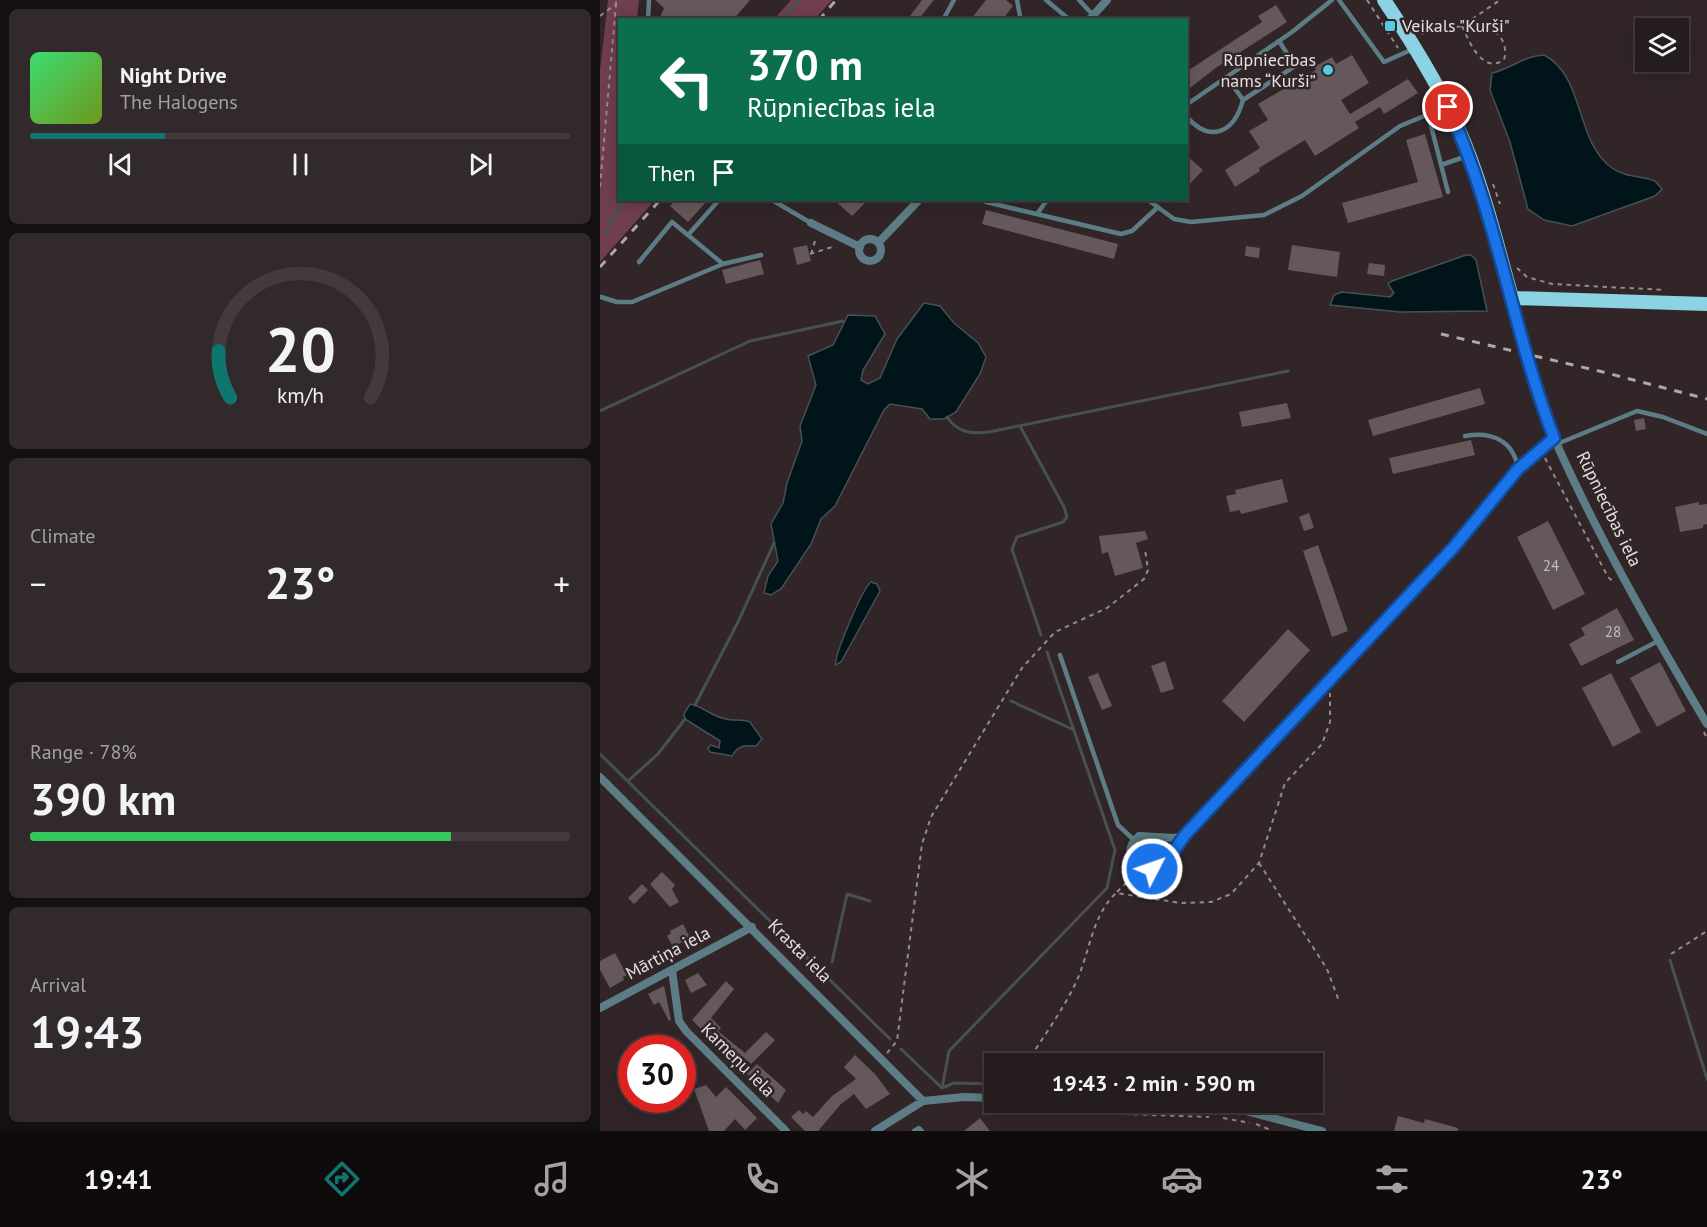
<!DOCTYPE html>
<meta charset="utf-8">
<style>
body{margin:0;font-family:"PT Sans",sans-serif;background:#31292b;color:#f1f3f6;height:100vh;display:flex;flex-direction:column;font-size:22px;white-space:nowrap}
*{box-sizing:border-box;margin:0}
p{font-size:20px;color:#a3a1a4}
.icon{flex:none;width:33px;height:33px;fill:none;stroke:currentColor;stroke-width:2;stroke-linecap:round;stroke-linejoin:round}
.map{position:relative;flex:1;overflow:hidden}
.details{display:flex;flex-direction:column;gap:9px;padding:9px;background:#140f10;width:600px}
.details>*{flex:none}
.guide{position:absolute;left:18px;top:18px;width:570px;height:183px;border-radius:0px;box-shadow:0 3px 15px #0003,0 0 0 2px #423a3c;background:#0b6e4f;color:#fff;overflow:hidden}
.buttons{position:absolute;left:1035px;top:18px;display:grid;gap:12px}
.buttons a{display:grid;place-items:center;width:54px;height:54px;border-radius:0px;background:#251c1e;box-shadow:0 3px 15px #0003,0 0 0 2px #423a3c;font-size:30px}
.speed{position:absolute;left:18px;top:1035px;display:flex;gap:12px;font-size:30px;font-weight:700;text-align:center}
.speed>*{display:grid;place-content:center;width:78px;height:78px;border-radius:50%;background:#251c1e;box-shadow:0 3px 15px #0003,0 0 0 2px #423a3c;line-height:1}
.speed .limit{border:9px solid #d22;background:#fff;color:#111}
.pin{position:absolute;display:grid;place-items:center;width:51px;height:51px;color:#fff;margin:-26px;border:3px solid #fff;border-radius:50%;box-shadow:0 2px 6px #0007}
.me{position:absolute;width:66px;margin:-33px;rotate:49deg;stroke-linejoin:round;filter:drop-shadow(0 0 4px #0008)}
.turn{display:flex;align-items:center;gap:21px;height:126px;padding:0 30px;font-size:27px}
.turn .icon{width:78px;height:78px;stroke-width:2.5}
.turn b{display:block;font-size:42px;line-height:51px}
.then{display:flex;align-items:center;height:57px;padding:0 30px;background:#0003;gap:12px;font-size:22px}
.big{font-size:45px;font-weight:700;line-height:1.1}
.details .widget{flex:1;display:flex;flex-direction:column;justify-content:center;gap:9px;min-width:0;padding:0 21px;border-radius:9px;background:#31292b}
.details .dial{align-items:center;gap:0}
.dial svg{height:156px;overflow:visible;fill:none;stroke:#423a3c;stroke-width:7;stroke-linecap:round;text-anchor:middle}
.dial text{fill:#f1f3f6;stroke:none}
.song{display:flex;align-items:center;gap:18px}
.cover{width:72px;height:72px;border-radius:9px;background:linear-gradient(135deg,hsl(140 70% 55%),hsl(80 70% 35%))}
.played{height:6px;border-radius:3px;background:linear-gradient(90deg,#0f766e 25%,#423a3c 25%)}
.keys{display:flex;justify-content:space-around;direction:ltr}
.heat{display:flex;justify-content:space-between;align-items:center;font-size:33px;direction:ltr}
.charge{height:9px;border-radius:4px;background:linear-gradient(90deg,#34c759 78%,#423a3c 0)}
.trip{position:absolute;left:384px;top:1053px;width:339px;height:60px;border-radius:0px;background:#251c1e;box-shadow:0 3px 15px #0003,0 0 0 2px #423a3c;font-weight:700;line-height:60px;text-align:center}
.dock{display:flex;height:96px;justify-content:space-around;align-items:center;background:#0f0b0c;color:#a3a1a4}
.dock .icon{width:42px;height:42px}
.dock .on{color:#0f766e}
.dock b{font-size:27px;color:#f1f3f6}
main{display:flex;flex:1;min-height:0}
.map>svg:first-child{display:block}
.green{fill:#703e4d}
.water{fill:#001419;stroke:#455155;stroke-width:1.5}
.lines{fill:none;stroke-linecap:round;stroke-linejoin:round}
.stream{stroke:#455155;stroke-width:3}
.building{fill:#65585b}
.path{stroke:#948a8c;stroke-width:2;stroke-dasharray:4.5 4.5;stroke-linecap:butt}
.lane{stroke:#5c7d85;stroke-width:4.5}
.street{stroke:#5c7d85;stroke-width:8}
.primary{stroke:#8bd3e2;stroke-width:14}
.rail{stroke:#afa6a8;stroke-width:3;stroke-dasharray:8 8;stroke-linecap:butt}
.route-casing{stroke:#114b97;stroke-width:15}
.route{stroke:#1a73e8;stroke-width:10}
.poi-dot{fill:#55cae0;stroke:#312528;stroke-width:2}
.labels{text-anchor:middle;stroke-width:5;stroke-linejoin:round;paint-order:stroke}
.number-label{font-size:15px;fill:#c6bcbf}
.poi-label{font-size:18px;fill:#e6dee0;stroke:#312528;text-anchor:start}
.street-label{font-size:18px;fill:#e6dee0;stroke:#312528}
</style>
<main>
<section class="details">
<div class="widget">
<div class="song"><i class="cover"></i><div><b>Night Drive</b><p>The Halogens</p></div></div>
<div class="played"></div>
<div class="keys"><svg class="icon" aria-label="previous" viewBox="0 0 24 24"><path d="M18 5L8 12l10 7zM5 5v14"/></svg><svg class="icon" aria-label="pause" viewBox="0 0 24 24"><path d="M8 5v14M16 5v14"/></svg><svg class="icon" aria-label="next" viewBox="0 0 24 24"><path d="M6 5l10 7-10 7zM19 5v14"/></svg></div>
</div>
<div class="widget dial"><svg viewBox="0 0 100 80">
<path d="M14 69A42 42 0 1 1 86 69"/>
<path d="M14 69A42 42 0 0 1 8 45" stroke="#0f766e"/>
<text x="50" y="56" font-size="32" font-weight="700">20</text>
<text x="50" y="72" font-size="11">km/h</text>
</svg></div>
<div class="widget"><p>Climate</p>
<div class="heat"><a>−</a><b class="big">23°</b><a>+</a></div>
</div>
<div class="widget"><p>Range · 78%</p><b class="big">390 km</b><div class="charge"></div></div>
<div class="widget"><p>Arrival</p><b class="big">19:43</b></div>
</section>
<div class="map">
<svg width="1107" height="1131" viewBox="0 0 1107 1131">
<rect width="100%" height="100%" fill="#312528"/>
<path class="green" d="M8,0H39L37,19L20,20V200H55L0,262V70Z
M191,0H232L215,19H174Z"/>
<path class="water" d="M944,55C985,76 975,142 1012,168C1026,178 1040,175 1055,181L1062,189L1055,196L972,226L944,220L928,209L910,142L890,90L892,73C911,69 923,56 944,55Z
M866,255H871L876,260L887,311L800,312L730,305L734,295L742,292L790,297L794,293L788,284L792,281Z
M324,303L340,306L354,323L378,343L386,357L380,374L356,412L344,419H330L322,409L290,404L284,410L235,506L221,519L211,544L181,589L171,595L164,593L168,576L178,561L171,524L183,503L187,483L202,441L200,426L216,385L208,356L233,345L248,315L275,316L285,334L263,370L261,380L268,384L280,378L297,339Z
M271,582L277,584L280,591L241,662L236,665C233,657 263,588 271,582Z
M90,704C103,706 112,717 126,719C134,721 142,719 150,722L162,739L156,746C145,745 138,745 132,756L110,752L108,748L111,745L119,748L120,741L85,719L84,714Z"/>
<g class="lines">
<path class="stream" d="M182,20L199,0
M6,233L12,218L26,200
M0,411L150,341L243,321
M347,417C358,433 371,434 389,432L688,371
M420,426L464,507L467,517L463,522L417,537L412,549L441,635
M411,701L474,730
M95,705L139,620L174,543
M0,754L290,1039
M28,781L58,754L85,719
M1070,960L1107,1079
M232,962L247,894L270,901
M301,1049L342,1088
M342,1088L349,1051L507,888L515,850L447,652
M342,1088L354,1083L394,1084"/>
</g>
<path class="building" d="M55,0H150L133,20H59L64,8Z
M322,0H334L318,20H307Z
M386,0H406L413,6L402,20H370Z
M676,5L687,22L617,67L586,91V72L662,22L658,16Z
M752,55L769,83L741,100L750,114L808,79L818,93L784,114L780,107L755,122L759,128L715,156L705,140L659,168L660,171L635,187L625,170L660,148L649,131L668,120L658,104L716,70L714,67L732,57L736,64Z
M825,134L843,197L748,223L742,203L818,182L806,140Z
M586,155L603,170L586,188Z
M75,200H108L88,222L70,206Z
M234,200H268L252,216Z
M386,210L518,244L514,259L382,224Z
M207,245L211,261L197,265L193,248Z
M692,245L740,252L737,277L688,270Z
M646,246L660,248L659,258L645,256Z
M160,260L164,274L126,284L122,270Z
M769,263L785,265L784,276L767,274Z
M880,388L885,404L773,436L768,420Z
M687,403L691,418L642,427L639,412Z
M1044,418L1046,429L1036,431L1034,420Z
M871,440L875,455L793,474L789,458Z
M682,479L688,502L641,514L640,510L630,512L626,496L636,494L635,490Z
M1099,502V505L1107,504V524L1103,525V528L1080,532L1075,507Z
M709,513L714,528L704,531L699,517Z
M948,521L985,594L953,610L917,537Z
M545,531L548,539L536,543L543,568L515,576L508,552L502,554L499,536Z
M718,545L748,631L732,637L703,551Z
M1017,608L1034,640L981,666L969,644L985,635L981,628Z
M688,629L710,650L644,722L622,701Z
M565,661L574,689L561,693L551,666Z
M1060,662L1086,711L1057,727L1030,678Z
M498,673L512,706L502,710L488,677Z
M1011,673L1041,732L1013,747L982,688Z
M62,872L75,885L72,889L79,902L70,907L50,884Z
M42,884L48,890L34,904L28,898Z
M83,924L90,938L73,947L67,936L71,933L70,931Z
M15,953L27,975L23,977L24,980L10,988L0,970V961Z
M98,973L107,985L91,993L85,980Z
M126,981L134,989L111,1018L121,1028L118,1031L145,1053L135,1063L92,1020Z
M64,986L71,1020L69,1021L59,1002L54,1005L48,994Z
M166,1032L175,1040L151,1064L142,1056Z
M255,1055L275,1074L290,1094L266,1109L254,1094L241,1104L218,1131H205L191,1117L199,1110L203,1114L206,1111L213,1117L232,1096L256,1079L244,1067Z
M157,1064L186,1090L178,1103L147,1074Z
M106,1085L116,1097L126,1087L157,1118L145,1130L135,1119L124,1131H109L94,1089Z
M798,1116L824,1123L825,1119L858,1128V1131H794Z
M380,1118L390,1131H364Z"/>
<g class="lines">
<path class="path" d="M767,0L798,48
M0,16L16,4V0
M862,26C870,43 882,74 904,60C910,37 891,26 871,21
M821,34L862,26L900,0
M893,184L900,204
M0,187L16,4
M210,254L232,247
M211,254L216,238
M917,268L927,277L952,284L1065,290
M945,458L1008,577L1015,583
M1104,732L1107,739
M659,863L727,969L739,1001
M517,892L534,875
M1071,954L1107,931
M287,1053L297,1041L322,844L331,817L422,668L455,632L507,608L544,579L548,570L545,549
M426,1064C443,1037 464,1009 477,980C490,951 492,916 516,893L581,903L611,902L631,894L659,863L685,783L722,744L730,722V693
M408,1110L609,1117
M623,1118L650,1123
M656,1124L673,1131"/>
<path class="lane" d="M417,0L420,16L418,20
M446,0L470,20
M479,0L493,15
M739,0L784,62L813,49
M48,20L49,0
M343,20L354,0
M643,100L695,66L679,41
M586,105L692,32L732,0
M828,114L848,192
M586,116C610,144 634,133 643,100L627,77
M841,165L867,156
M172,200L211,223
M548,200L574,219L591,222L664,215L702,196L800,126L846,107
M386,202L521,234L532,231L558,207
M437,214L447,200
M88,235L119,200
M39,262L72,222L123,264
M1,297L17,302H32L123,264L161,255
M865,436C892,431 914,441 918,469
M957,444L1037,411L1063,417L1107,434
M460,655L518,825L534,840
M1018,662L1058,641
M314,1131L319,1128L322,1131"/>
<path class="street" d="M489,20L507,0
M211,223L260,247
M259 250a11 11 0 1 1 22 0a11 11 0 1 1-22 0Z
M279,242L319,200
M912,298C923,346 934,394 954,438C998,537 1052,631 1107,724
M0,777L323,1101
M558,838L565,849L563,861C554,871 545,872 534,864C528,853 529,844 539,836L574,838L585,835
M563,861L853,548L918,469L954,438
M72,970L79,1021L86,1031L186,1131
M0,1008L152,927
M506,1102L634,1108L722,1131
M275,1131L323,1101L364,1097L394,1098"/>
<path class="primary" d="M784,0C815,46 844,93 865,144C885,194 898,247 912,298L1107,304"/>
<path class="rail" d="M219,20L236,0
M0,267L60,200
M841,334L1003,372L1107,399"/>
</g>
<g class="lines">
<defs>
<path id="route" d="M552,869L573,852L585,835L853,548L918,469L954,438C912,329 897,213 848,107"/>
</defs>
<use href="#route" class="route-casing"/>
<use href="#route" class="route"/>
</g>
<g class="poi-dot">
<rect x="784" y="20" width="12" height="12" rx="3"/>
<circle cx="728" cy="70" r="6"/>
</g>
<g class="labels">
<g class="number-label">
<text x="951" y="571">24</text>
<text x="1013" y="637">28</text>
</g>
<g class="poi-label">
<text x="802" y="32">Veikals "Kurši"</text>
<text x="716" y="66" text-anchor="end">Rūpniecības<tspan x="716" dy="21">nams “Kurši”</tspan></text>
</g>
<g class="street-label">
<text transform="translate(1009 509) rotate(64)" y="6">Rūpniecības iela</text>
<text transform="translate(200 951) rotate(45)" y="6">Krasta iela</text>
<text transform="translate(68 953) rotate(-28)" y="6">Mārtiņa iela</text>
<text transform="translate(138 1060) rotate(45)" y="6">Kameņu iela</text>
</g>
</g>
</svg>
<div class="buttons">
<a><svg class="icon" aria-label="layers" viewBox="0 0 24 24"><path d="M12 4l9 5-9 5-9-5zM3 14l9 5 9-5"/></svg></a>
</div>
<div class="speed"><div class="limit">30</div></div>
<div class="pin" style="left:848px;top:107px;background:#d93025"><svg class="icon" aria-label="arrive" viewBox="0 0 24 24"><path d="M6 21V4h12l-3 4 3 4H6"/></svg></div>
<svg class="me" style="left:552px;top:869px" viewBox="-20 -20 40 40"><circle r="17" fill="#1a73e8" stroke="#fff" stroke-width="3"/><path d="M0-11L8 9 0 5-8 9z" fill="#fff"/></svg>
<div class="trip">19:43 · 2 min · 590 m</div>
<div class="guide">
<div class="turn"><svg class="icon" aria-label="left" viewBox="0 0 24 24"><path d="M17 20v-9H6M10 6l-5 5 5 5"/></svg><div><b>370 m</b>Rūpniecības iela</div></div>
<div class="then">Then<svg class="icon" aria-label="arrive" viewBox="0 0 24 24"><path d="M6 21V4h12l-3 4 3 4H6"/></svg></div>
</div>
</div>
</main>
<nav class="dock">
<b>19:41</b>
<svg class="icon on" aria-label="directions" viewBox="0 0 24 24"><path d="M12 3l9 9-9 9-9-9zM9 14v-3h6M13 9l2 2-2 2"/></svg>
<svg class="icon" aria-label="music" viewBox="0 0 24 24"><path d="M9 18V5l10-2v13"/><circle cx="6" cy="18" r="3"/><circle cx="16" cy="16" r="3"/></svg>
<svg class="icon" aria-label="phone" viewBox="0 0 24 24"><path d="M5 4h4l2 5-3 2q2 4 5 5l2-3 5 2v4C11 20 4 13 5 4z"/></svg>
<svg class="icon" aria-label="climate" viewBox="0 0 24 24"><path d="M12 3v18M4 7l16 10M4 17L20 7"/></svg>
<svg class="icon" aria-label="car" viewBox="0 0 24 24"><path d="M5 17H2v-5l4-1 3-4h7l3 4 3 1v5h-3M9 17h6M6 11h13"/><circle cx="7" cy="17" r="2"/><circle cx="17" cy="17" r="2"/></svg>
<svg class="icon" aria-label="filters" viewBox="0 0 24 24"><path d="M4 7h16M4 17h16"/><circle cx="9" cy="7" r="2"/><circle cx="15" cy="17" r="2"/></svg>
<b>23°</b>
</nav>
